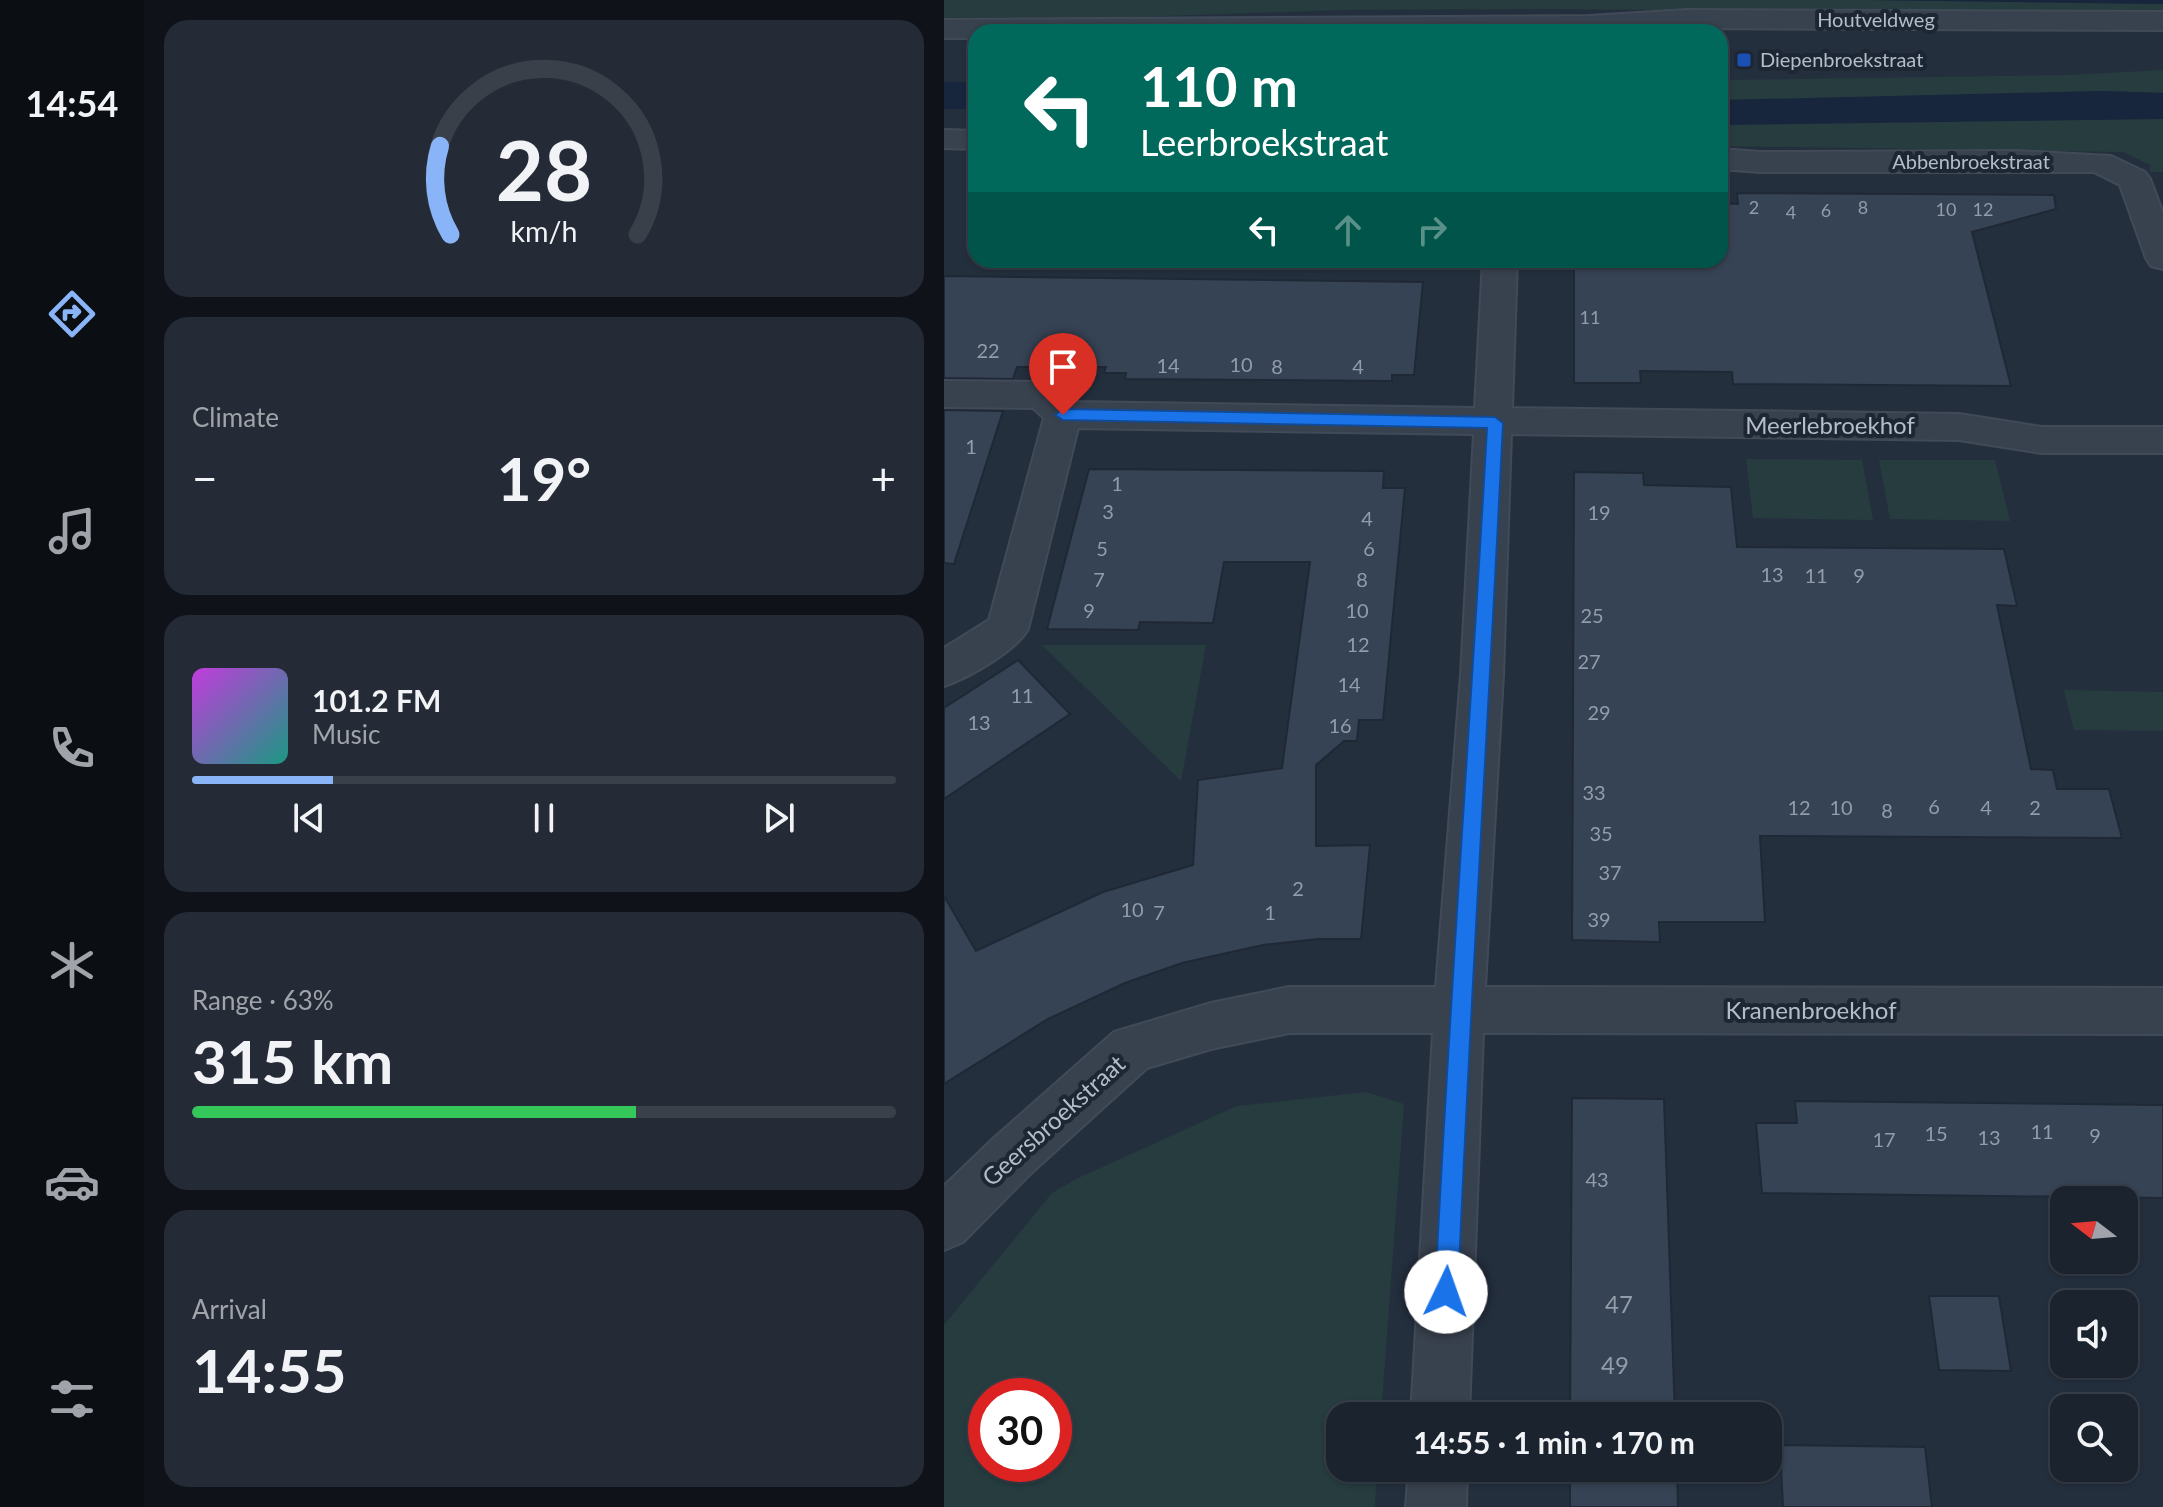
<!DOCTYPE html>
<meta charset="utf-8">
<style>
body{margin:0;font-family:Lato,sans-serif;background:#242b36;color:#f1f3f6;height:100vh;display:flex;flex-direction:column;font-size:30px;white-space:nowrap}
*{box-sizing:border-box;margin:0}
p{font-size:26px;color:#a0a4aa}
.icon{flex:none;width:44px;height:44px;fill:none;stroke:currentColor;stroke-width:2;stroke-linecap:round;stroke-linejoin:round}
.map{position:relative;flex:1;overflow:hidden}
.side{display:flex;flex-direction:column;gap:20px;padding:20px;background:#0f1319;width:800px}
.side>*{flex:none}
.banner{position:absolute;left:24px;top:24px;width:760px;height:244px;border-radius:24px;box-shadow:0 2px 6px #0004,0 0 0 2px #39404a;background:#00695c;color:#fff;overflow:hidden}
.needle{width:52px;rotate:286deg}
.controls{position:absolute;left:1106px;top:1186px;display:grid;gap:16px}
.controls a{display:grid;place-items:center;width:88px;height:88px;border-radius:16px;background:#1b232e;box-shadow:0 2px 6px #0004,0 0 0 2px #39404a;font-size:40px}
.speed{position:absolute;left:24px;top:1378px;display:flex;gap:16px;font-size:40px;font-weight:700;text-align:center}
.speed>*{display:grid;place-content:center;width:104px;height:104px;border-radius:50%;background:#1b232e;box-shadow:0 2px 6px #0004,0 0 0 2px #39404a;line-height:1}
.speed .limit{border:12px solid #d22;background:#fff;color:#111}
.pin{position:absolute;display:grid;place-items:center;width:68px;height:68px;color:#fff;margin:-82px -34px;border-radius:50% 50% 50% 0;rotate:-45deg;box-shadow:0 0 8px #0007}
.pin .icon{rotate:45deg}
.me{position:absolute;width:88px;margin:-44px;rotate:3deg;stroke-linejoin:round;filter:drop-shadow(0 0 6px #0008)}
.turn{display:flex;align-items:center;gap:28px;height:168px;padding:0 40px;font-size:36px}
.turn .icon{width:104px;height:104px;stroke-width:2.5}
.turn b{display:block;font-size:56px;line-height:68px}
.lanes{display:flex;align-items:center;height:76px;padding:0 40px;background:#0003;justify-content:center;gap:40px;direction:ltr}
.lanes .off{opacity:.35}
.big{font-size:60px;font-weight:700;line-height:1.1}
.side .card{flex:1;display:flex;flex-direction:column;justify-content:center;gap:12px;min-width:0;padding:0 28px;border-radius:24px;background:#242b36}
.side .dial{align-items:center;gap:0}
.dial svg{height:208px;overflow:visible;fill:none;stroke:#39404a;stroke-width:7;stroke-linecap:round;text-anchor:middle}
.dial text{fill:#f1f3f6;stroke:none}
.song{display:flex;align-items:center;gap:24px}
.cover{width:96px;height:96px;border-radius:12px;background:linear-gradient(135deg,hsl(290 70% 55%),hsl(170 70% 35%))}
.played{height:8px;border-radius:4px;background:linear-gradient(90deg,#8ab4f8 20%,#39404a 20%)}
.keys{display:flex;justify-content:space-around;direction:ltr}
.heat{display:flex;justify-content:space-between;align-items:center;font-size:44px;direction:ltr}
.charge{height:12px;border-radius:6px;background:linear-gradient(90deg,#34c759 63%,#39404a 0)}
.trip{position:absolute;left:382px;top:1402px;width:456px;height:80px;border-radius:24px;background:#1b232e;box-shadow:0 2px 6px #0004,0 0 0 2px #39404a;font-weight:700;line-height:80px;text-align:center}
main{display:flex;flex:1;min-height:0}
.menu{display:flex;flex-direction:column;width:144px;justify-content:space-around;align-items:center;background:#0b0e12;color:#a0a4aa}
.menu .icon{width:56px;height:56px}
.menu .current{color:#8ab4f8}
.menu b{font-size:36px;color:#f1f3f6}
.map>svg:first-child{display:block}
.green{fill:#263c3f;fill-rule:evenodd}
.water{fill:#17263c}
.building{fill:#364354;stroke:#1f2835;stroke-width:2}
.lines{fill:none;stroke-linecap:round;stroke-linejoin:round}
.minor-casing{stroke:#414a57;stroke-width:4}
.minor{fill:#38414e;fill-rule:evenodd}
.route{fill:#1a73e8;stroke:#114b97;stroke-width:2}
.transit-dot{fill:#1a4fb4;stroke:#1d2633;stroke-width:3}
.labels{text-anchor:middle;stroke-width:8;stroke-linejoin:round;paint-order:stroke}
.far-number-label{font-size:18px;fill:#929caa}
.far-street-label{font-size:20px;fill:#b4bcc9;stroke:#1d2633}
.far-poi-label{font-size:20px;fill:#b4bcc9;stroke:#1d2633;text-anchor:start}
.number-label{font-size:20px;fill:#929caa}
.street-label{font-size:24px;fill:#b4bcc9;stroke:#1d2633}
.near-number-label{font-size:24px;fill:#929caa}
</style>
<main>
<nav class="menu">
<b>14:54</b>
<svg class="icon current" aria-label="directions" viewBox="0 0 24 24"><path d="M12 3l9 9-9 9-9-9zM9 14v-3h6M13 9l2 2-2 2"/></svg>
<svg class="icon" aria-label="music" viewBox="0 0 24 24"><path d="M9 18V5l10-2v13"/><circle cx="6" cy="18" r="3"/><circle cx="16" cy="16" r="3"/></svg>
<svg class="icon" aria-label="phone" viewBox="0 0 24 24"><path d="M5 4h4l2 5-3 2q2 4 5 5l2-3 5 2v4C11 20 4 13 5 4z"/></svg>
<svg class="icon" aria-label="climate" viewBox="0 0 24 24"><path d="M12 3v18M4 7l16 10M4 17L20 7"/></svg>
<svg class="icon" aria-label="car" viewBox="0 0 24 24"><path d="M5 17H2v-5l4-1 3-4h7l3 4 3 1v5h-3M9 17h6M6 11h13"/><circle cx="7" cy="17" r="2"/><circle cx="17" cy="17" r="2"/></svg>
<svg class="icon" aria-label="filters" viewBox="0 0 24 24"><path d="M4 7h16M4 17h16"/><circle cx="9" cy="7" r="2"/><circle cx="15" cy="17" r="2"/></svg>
</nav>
<section class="side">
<div class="card dial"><svg viewBox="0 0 100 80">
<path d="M14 69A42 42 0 1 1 86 69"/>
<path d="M14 69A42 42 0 0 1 10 35" stroke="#8ab4f8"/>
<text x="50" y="56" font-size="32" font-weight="700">28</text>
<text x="50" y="72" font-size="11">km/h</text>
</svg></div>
<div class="card"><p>Climate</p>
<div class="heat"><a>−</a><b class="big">19°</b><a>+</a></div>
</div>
<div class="card">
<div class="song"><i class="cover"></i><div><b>101.2 FM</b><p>Music</p></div></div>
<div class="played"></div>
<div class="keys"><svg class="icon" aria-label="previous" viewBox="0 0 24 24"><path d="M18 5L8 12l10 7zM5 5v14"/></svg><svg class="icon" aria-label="pause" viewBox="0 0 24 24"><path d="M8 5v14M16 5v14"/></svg><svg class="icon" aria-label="next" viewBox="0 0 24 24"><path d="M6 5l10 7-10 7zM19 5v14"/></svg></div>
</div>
<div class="card"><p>Range · 63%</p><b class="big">315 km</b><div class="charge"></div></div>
<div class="card"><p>Arrival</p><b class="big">14:55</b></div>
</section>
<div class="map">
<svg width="1219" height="1507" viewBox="0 0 1219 1507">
<rect width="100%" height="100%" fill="#242f3e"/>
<path class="green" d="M0,0H926L1219,4V15L603,9L398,10L191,17L0,18Z
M1219,70V93L1157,91L776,102V80L1125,75Z
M1167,118L1219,119V172H1206V165L1179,152L776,146V124Z
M802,459L918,460L929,520L809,518Z
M935,460H1051L1066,521L946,519Z
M98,645H262L237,781Z
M1120,690L1219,692V731L1130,730Z
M422,1092L460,1104L437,1416H396V1468H433L431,1507H0V1325L108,1193L134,1178L293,1106ZM42,1396H110V1464H42Z"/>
<path class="water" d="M926,0H1219V4Z
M0,82H32V109H0Z
M1157,91L1219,93V119L776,125V100Z"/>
<path class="building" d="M793,193L1110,195L1112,209L1028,232L1067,386L789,384L788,372L696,371L697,383H630V260H776V203L794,204Z
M0,276L479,282L470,375H448V381L181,379L182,373H160L162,367H73L69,379L0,378Z
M0,410L59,411L10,564L0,563Z
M145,469L440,471L439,488H461L439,720H415L413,741H400L372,765V846L426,845L417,939H374L319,945L238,963L181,983L104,1019L0,1084V896L32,951L159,892L249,865L254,780L338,768L366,562H280L269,623L196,622L194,630L103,629Z
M630,472L699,473L700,485L787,487L793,547L1060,549L1073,606L1053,605L1087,769L1109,770L1113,789H1165L1178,838L816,836L821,922H715L716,942L628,940Z
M74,660L126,714L0,799V708Z
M628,1098L720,1099L731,1416H626Z
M851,1101L1219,1105V1198L818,1193L812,1123H853Z
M985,1296H1055L1067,1371L995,1370Z
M836,1445L981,1447L988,1507H839Z
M626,1468H733L734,1507H626Z"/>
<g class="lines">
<defs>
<path id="minor" d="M743,10L1219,12V30L743,28L673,32H32V38H0V20L645,16Z
M0,130L32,131V149L0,148Z
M776,149L816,152L1072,151L1167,156L1201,172L1206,179L1219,213V269L1207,266L1202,258L1176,185L1150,172H816L776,169Z
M539,260H573L568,408L1015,414L1098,427H1219V453H1098L1015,440L567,434L559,675L541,987L1219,988V1034L539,1033L525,1416H467L489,1033H345L267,1049L203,1068L86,1174L19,1242L0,1250V1186L50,1138L170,1032L267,1003L345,987H492L517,675L530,434L134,428L84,629C72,651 24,678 0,686V648L45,620L100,418L89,408L0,407V381L98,382L111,386L128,402L531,408Z
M465,1468H523L522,1507H462Z"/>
</defs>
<use href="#minor" class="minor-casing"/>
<use href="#minor" class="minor"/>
</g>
<path class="route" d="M119,409L551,417L559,423C545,713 526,1002 514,1292L510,1300L502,1303L494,1300L491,1292C505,1004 527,716 543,428L119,420L111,415Z"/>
<rect class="transit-dot" x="792" y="52" width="16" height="16" rx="4"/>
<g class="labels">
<g class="far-number-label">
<text x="810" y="214">2</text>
<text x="919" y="214">8</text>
<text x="1002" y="216">10</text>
<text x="1039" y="216">12</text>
<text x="882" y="217">6</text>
<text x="847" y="219">4</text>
<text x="646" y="324">11</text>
</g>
<g class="far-street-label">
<text x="932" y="27">Houtveldweg</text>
<text x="1027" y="169">Abbenbroekstraat</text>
</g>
<g class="far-poi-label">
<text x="816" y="67">Diepenbroekstraat</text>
</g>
<g class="number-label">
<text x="44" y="358">22</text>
<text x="297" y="372">10</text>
<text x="224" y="373">14</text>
<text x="333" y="374">8</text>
<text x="414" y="374">4</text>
<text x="27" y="454">1</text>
<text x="173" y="491">1</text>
<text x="164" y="519">3</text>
<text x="655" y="520">19</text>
<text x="423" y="526">4</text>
<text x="158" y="556">5</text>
<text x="425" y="556">6</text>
<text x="828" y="582">13</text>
<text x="872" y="583">11</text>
<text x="915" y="583">9</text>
<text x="155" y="587">7</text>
<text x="418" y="587">8</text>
<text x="145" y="618">9</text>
<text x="413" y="618">10</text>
<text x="648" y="623">25</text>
<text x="414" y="652">12</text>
<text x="645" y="669">27</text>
<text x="405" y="692">14</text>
<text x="78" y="703">11</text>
<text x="655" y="720">29</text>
<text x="35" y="730">13</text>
<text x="396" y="733">16</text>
<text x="650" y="800">33</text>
<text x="990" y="814">6</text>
<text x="855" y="815">12</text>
<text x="897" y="815">10</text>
<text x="1042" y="815">4</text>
<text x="1091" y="815">2</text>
<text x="943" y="818">8</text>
<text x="657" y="841">35</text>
<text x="666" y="880">37</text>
<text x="354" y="896">2</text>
<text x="188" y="917">10</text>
<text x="215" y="920">7</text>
<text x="326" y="920">1</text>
<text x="655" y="927">39</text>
<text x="1098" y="1139">11</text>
<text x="992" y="1141">15</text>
<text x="1151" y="1143">9</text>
<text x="1045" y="1145">13</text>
<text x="940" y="1147">17</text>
<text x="653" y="1187">43</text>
</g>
<g class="street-label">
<text x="886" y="434">Meerlebroekhof</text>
<text x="867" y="1019">Kranenbroekhof</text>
<text transform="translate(110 1121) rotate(-42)" y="8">Geersbroekstraat</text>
</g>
<g class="near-number-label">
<text x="675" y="1313">47</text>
<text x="671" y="1374">49</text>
</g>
</g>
</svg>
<div class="controls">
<a><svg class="needle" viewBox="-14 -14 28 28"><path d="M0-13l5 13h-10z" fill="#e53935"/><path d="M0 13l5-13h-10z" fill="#a0a4aa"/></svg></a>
<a><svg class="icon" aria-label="sound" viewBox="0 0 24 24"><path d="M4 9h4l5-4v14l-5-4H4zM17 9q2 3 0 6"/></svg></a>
<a><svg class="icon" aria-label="search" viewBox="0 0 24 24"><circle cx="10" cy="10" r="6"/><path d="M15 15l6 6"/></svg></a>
</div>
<div class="speed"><div class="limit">30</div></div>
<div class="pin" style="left:119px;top:415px;background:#d93025"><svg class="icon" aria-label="arrive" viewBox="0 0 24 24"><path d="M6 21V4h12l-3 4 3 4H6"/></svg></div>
<svg class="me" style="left:502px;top:1292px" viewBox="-20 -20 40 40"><circle r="19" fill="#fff"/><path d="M0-13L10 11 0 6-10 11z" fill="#1a73e8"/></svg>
<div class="trip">14:55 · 1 min · 170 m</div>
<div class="banner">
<div class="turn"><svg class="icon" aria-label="left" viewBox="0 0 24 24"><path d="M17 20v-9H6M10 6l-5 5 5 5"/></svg><div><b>110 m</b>Leerbroekstraat</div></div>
<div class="lanes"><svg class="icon" aria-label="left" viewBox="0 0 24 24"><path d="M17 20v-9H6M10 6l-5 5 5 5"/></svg><svg class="icon off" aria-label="ahead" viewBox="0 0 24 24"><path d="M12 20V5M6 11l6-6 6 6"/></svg><svg class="icon off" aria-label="right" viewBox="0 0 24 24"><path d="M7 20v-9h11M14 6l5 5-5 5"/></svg></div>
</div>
</div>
</main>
